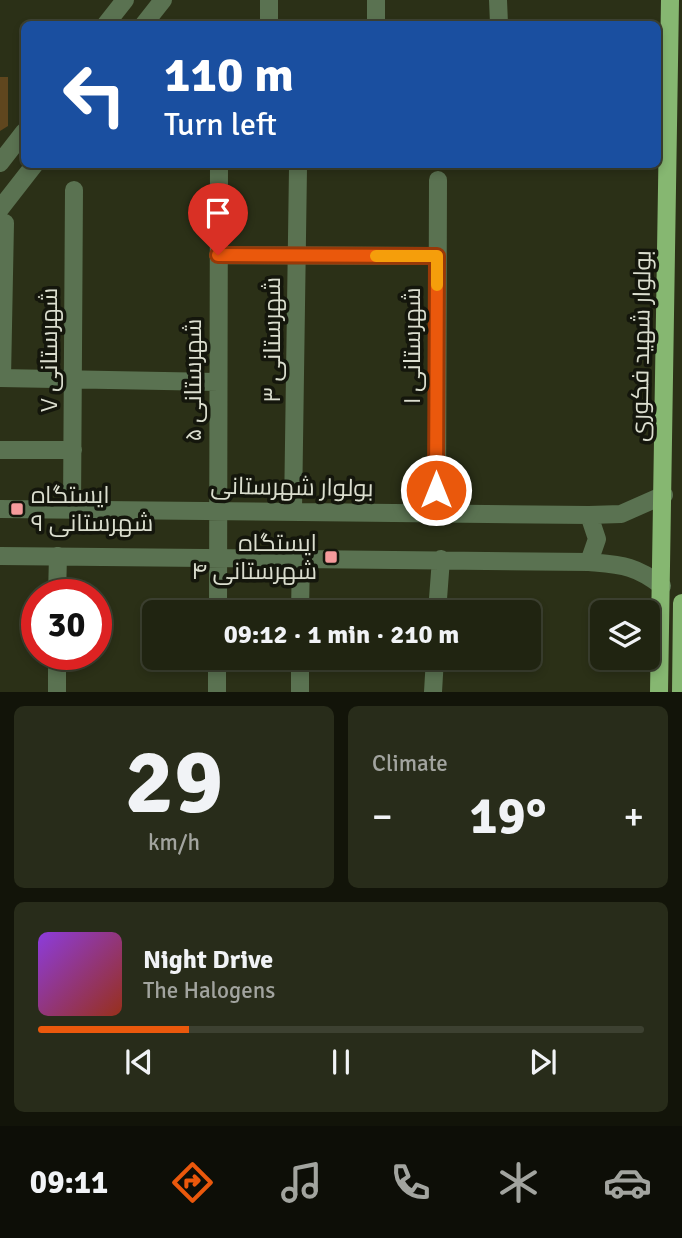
<!DOCTYPE html>
<meta charset="utf-8">
<style>
body{margin:0;font-family:Signika,Cairo,sans-serif;background:#282c1a;color:#f1f3f6;height:100vh;display:flex;flex-direction:column;font-size:26px;white-space:nowrap}
*{box-sizing:border-box;margin:0}
p{font-size:23px;color:#a2a49f}
.icon{flex:none;width:38px;height:38px;fill:none;stroke:currentColor;stroke-width:2;stroke-linecap:round;stroke-linejoin:round}
.map{position:relative;height:692px;overflow:hidden}
.panel{display:flex;flex-direction:column;gap:14px;padding:14px;background:#121409;flex:1}
.panel>*{flex:none}
.hud{position:absolute;left:21px;top:21px;width:640px;height:147px;border-radius:10px;box-shadow:0 4px 10px #0003,0 0 0 2px #3d4131;background:#1a4fa0;color:#fff;overflow:hidden}
.controls{position:absolute;left:590px;top:600px;display:grid;gap:14px}
.controls a{display:grid;place-items:center;width:70px;height:70px;border-radius:10px;background:#202411;box-shadow:0 4px 10px #0003,0 0 0 2px #3d4131;font-size:35px}
.speed{position:absolute;left:21px;top:579px;display:flex;gap:14px;font-size:35px;font-weight:700;text-align:center}
.speed>*{display:grid;place-content:center;width:91px;height:91px;border-radius:50%;background:#202411;box-shadow:0 4px 10px #0003,0 0 0 2px #3d4131;line-height:1}
.speed .limit{border:10px solid #d22;background:#fff;color:#111}
.pin{position:absolute;display:grid;place-items:center;width:60px;height:60px;color:#fff;margin:-72px -30px;border-radius:50% 50% 50% 0;rotate:-45deg;box-shadow:0 0 7px #0007}
.pin .icon{rotate:45deg}
.me{position:absolute;width:77px;margin:-38px;rotate:0deg;stroke-linejoin:round;filter:drop-shadow(0 0 5px #0008)}
.turn{display:flex;align-items:center;gap:24px;height:147px;padding:0 28px;font-size:32px}
.turn .icon{width:91px;height:91px;stroke-width:2.5}
.turn b{display:block;font-size:49px;line-height:60px}
.big{font-size:52px;font-weight:700;line-height:1.1}
.panel .tile{flex:1;display:flex;flex-direction:column;justify-content:center;gap:10px;min-width:0;padding:0 24px;border-radius:10px;background:#282c1a}
.panel .dial{align-items:center;gap:0}
.dial b{font-size:91px;line-height:1}
.song{display:flex;align-items:center;gap:21px}
.cover{width:84px;height:84px;border-radius:10px;background:linear-gradient(135deg,hsl(270 70% 55%),hsl(10 70% 35%))}
.played{height:7px;border-radius:4px;background:linear-gradient(90deg,#ea580c 25%,#3d4131 25%)}
.keys{display:flex;justify-content:space-around;direction:ltr}
.heat{display:flex;justify-content:space-between;align-items:center;font-size:38px;direction:ltr}
.panel .tiles{flex:1;display:grid;gap:14px;grid-template-columns:1fr 1fr}
.tile:last-child{grid-column:span 2}
.trip{position:absolute;left:142px;top:600px;width:399px;height:70px;border-radius:10px;background:#202411;box-shadow:0 4px 10px #0003,0 0 0 2px #3d4131;font-weight:700;line-height:70px;text-align:center}
.dock{display:flex;height:112px;justify-content:space-around;align-items:center;background:#0d0e07;color:#a2a49f}
.dock .icon{width:49px;height:49px}
.dock .active{color:#ea580c}
.dock b{font-size:32px;color:#f1f3f6}
.map>svg:first-child{display:block}
.green{fill:#5f461e}
.lines{fill:none;stroke-linecap:round;stroke-linejoin:round}
.minor{stroke:#5a7251;stroke-width:18}
.major{stroke:#86b771;stroke-width:18}
.route-casing{stroke:#983908;stroke-width:18}
.route{stroke:#ea580c;stroke-width:12}
.slow{stroke:#f59e0b;stroke-width:12}
.poi-dot{fill:#f59b9c;stroke:#14160c;stroke-width:2.5}
.labels{text-anchor:middle;stroke-width:7;stroke-linejoin:round;paint-order:stroke}
.street-label{font-size:24px;fill:#dbdecf;stroke:#14160c}
.poi-label{font-size:24px;fill:#dbdecf;stroke:#14160c;text-anchor:start}
</style>
<div class="map">
<svg width="682" height="692" viewBox="0 0 682 692">
<rect width="100%" height="100%" fill="#2b3017"/>
<path class="green" d="M0,77H8V126L0,131Z"/>
<g class="lines">
<path class="minor" d="M269,0V24
M376,0V24
M498,0L499,24
M106,24L125,0
M144,24L163,0
M0,163L24,132
M0,209L35,164
M218,255L437,256
M0,378L218,382
M2,378L5,223
M0,450H73
M0,509L589,515L621,514L664,495
M72,510L74,190
M293,512L298,168
M437,513L438,180
M589,515L597,539L589,562
M0,556L589,562C621,565 635,565 662,586
M57,595L58,556
M218,612L219,164
M300,612L301,557
M437,612L441,559
M57,692V654
M217,692V658
M300,692V658
M433,692L435,658"/>
<path class="major" d="M659,692L670,0
M681,692L682,603"/>
</g>
<g class="lines">
<defs>
<path id="route" d="M218,255L437,256L436,490"/>
</defs>
<use href="#route" class="route-casing"/>
<use href="#route" class="route"/>
<path class="slow" d="M376,256H437V285"/>
</g>
<g class="poi-dot">
<rect x="10" y="502" width="14" height="14" rx="3.5"/>
<rect x="324" y="550" width="14" height="14" rx="3.5"/>
</g>
<g class="labels">
<g class="street-label">
<text transform="translate(272 340) rotate(-90)" y="8">شهرستانی ۳</text>
<text transform="translate(412 346) rotate(-90)" y="8">شهرستانی ۱</text>
<text transform="translate(641 346) rotate(-89)" y="8">بولوار شهید فکوری</text>
<text transform="translate(49 350) rotate(-90)" y="8">شهرستانی ۷</text>
<text transform="translate(193 380) rotate(-90)" y="8">شهرستانی ۵</text>
<text transform="translate(292 487) rotate(1)" y="8">بولوار شهرستانی</text>
</g>
<g class="poi-label">
<text x="31" y="503">ایستگاه<tspan x="31" dy="28">شهرستانی ۹</tspan></text>
<text x="317" y="551" text-anchor="end">ایستگاه<tspan x="317" dy="28">شهرستانی ۴</tspan></text>
</g>
</g>
</svg>
<div class="controls">
<a><svg class="icon" aria-label="layers" viewBox="0 0 24 24"><path d="M12 4l9 5-9 5-9-5zM3 14l9 5 9-5"/></svg></a>
</div>
<div class="speed"><div class="limit">30</div></div>
<div class="pin" style="left:218px;top:255px;background:#d93025"><svg class="icon" aria-label="arrive" viewBox="0 0 24 24"><path d="M6 21V4h12l-3 4 3 4H6"/></svg></div>
<svg class="me" style="left:436px;top:490px" viewBox="-20 -20 40 40"><circle r="17" fill="#ea580c" stroke="#fff" stroke-width="3"/><path d="M0-11L8 9 0 5-8 9z" fill="#fff"/></svg>
<div class="trip">09:12 · 1 min · 210 m</div>
<div class="hud">
<div class="turn"><svg class="icon" aria-label="left" viewBox="0 0 24 24"><path d="M17 20v-9H6M10 6l-5 5 5 5"/></svg><div><b>110 m</b>Turn left</div></div>
</div>
</div>
<section class="panel">
<div class="tiles">
<div class="tile dial"><b>29</b><p>km/h</p></div>
<div class="tile"><p>Climate</p>
<div class="heat"><a>−</a><b class="big">19°</b><a>+</a></div>
</div>
<div class="tile">
<div class="song"><i class="cover"></i><div><b>Night Drive</b><p>The Halogens</p></div></div>
<div class="played"></div>
<div class="keys"><svg class="icon" aria-label="previous" viewBox="0 0 24 24"><path d="M18 5L8 12l10 7zM5 5v14"/></svg><svg class="icon" aria-label="pause" viewBox="0 0 24 24"><path d="M8 5v14M16 5v14"/></svg><svg class="icon" aria-label="next" viewBox="0 0 24 24"><path d="M6 5l10 7-10 7zM19 5v14"/></svg></div>
</div>
</div>
</section>
<nav class="dock">
<b>09:11</b>
<svg class="icon active" aria-label="directions" viewBox="0 0 24 24"><path d="M12 3l9 9-9 9-9-9zM9 14v-3h6M13 9l2 2-2 2"/></svg>
<svg class="icon" aria-label="music" viewBox="0 0 24 24"><path d="M9 18V5l10-2v13"/><circle cx="6" cy="18" r="3"/><circle cx="16" cy="16" r="3"/></svg>
<svg class="icon" aria-label="phone" viewBox="0 0 24 24"><path d="M5 4h4l2 5-3 2q2 4 5 5l2-3 5 2v4C11 20 4 13 5 4z"/></svg>
<svg class="icon" aria-label="climate" viewBox="0 0 24 24"><path d="M12 3v18M4 7l16 10M4 17L20 7"/></svg>
<svg class="icon" aria-label="car" viewBox="0 0 24 24"><path d="M5 17H2v-5l4-1 3-4h7l3 4 3 1v5h-3M9 17h6M6 11h13"/><circle cx="7" cy="17" r="2"/><circle cx="17" cy="17" r="2"/></svg>
</nav>
